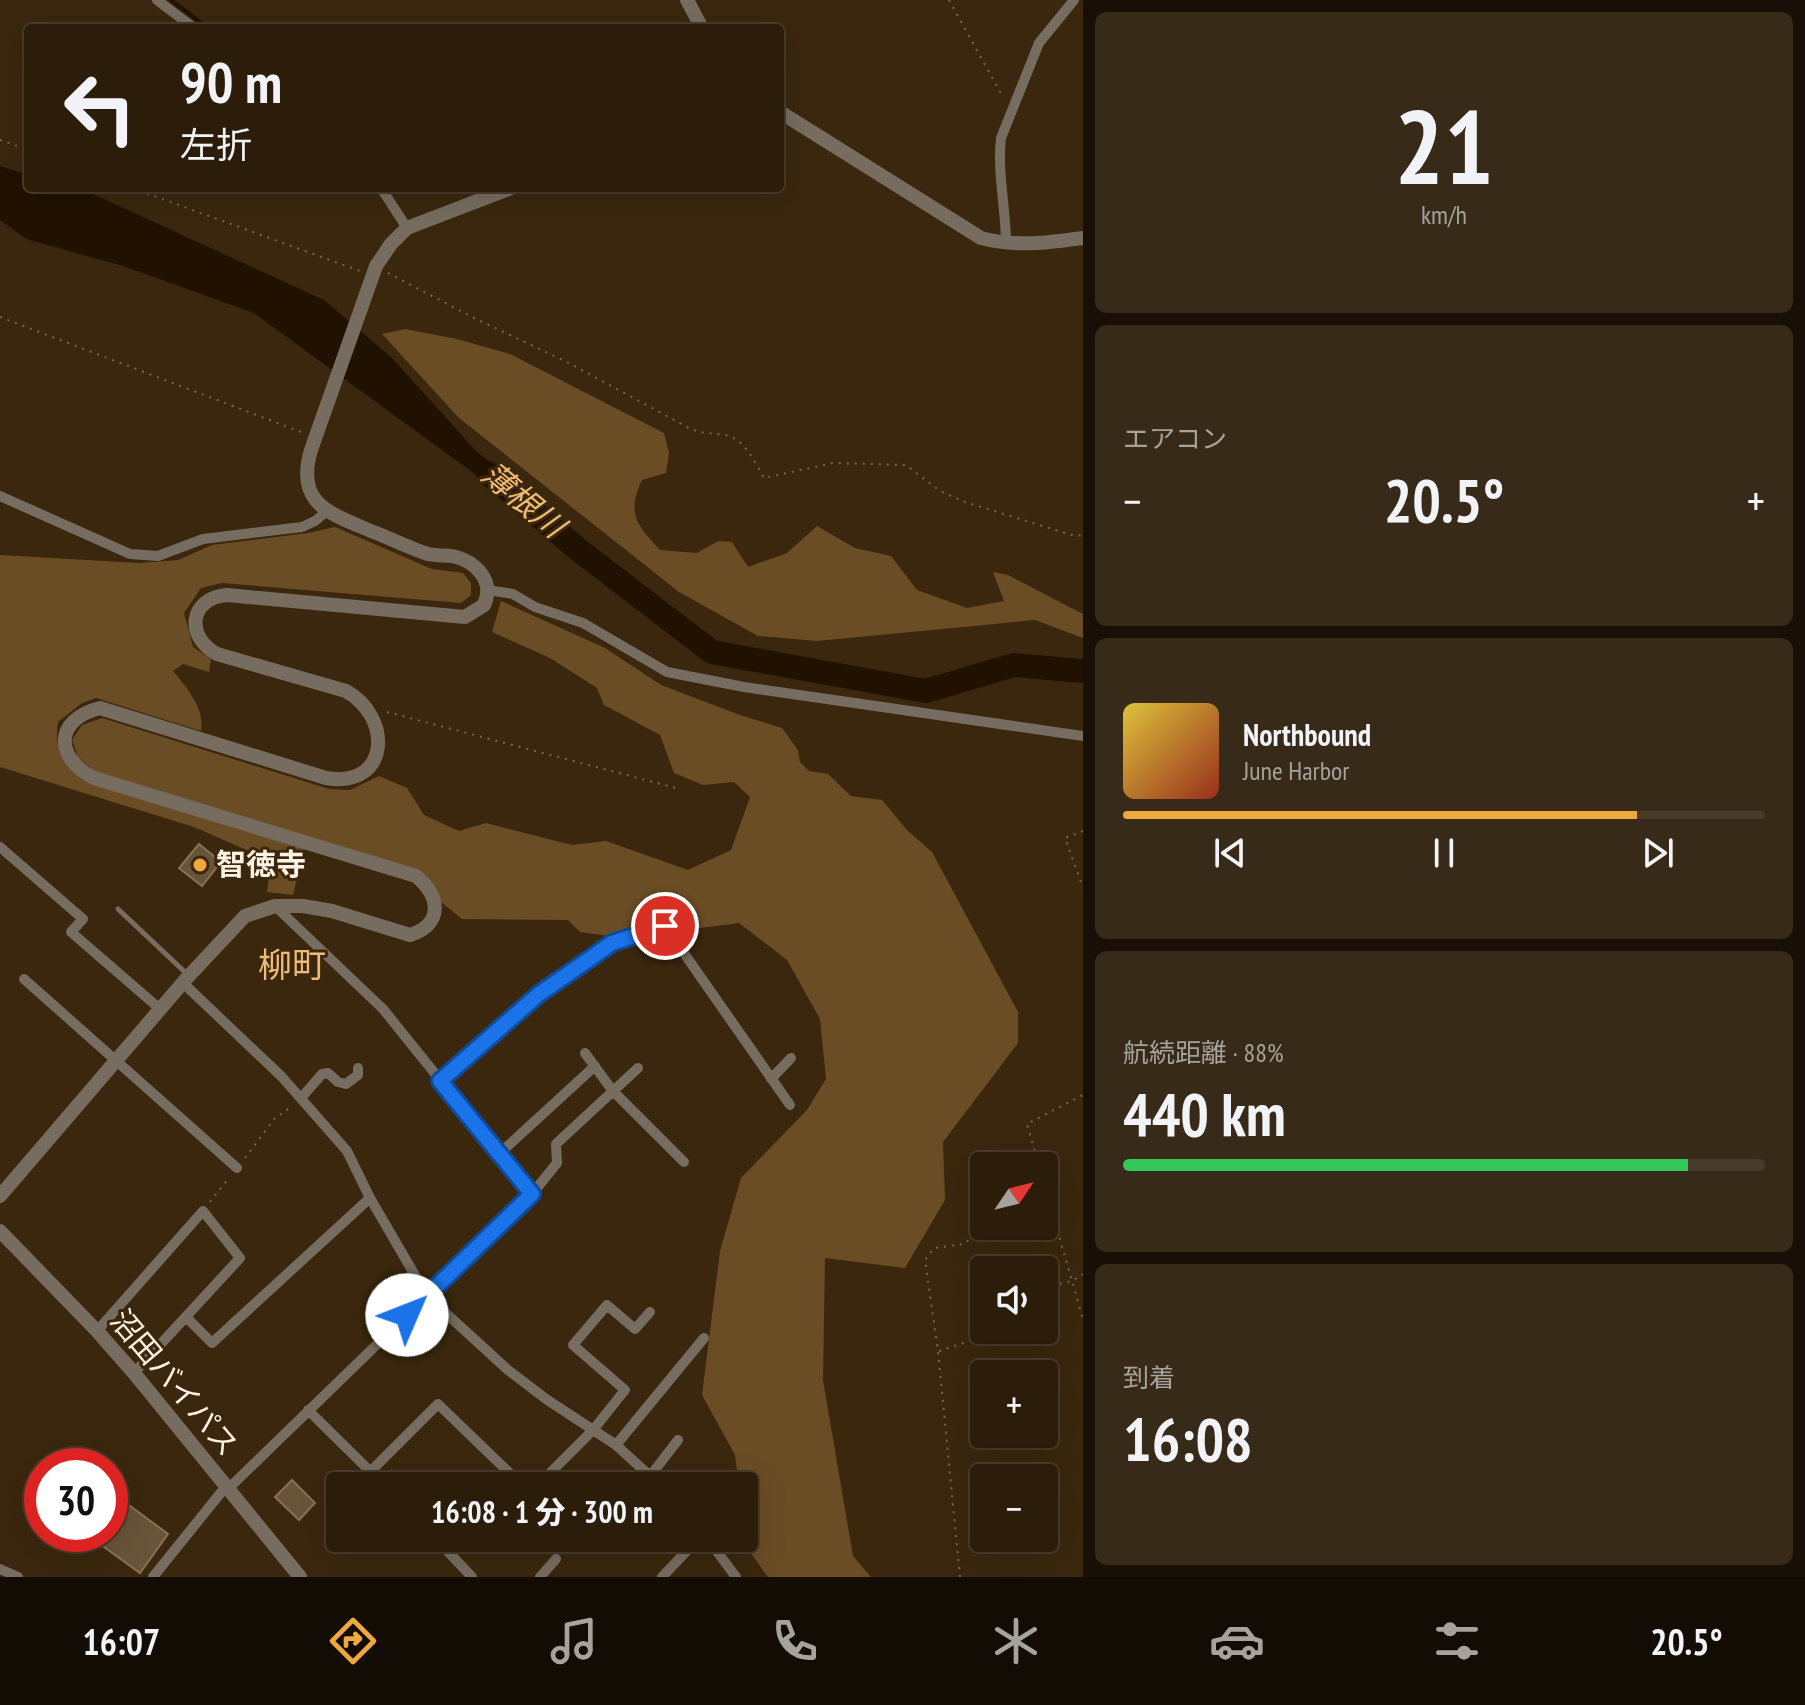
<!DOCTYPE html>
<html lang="ja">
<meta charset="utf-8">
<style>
body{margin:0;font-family:"PT Sans Narrow","Noto Sans JP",sans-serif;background:#382a18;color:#f1f3f6;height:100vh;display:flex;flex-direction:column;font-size:30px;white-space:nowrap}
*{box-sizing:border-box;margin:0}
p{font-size:26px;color:#a6a29c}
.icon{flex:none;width:44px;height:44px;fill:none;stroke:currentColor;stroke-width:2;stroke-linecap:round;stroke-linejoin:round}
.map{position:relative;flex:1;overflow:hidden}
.details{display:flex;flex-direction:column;gap:12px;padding:12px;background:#181006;width:722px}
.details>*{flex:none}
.banner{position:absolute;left:24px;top:24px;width:760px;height:168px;border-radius:8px;box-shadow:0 8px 32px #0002,0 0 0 2px #483b2b;background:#2c1d0a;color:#f1f3f6;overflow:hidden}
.needle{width:52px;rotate:55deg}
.controls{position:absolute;left:970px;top:1152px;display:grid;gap:16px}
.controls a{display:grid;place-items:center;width:88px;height:88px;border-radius:8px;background:#2c1d0a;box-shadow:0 8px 32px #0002,0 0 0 2px #483b2b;font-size:40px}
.speed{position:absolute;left:24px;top:1448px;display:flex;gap:16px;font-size:40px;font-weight:700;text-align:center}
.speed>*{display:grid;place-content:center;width:104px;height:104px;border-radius:50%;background:#2c1d0a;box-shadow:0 8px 32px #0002,0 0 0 2px #483b2b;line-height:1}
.speed .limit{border:12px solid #d22;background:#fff;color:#111}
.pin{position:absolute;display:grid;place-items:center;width:68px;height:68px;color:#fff;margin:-34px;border:4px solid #fff;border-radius:50%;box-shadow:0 2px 8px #0007}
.me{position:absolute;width:88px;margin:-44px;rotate:46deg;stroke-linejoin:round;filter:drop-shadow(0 0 6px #0008)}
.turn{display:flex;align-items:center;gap:28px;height:168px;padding:0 24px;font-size:36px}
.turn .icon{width:104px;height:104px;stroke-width:2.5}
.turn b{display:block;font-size:56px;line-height:68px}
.big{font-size:60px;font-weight:800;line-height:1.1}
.details .tile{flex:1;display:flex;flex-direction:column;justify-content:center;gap:12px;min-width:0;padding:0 28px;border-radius:12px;background:#382a18}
.details .dial{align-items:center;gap:0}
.dial b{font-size:104px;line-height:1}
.song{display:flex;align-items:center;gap:24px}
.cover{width:96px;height:96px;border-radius:12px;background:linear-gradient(135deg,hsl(50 70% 55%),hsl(10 70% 35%))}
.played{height:8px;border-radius:4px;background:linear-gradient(90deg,#eea83c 80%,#483b2b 80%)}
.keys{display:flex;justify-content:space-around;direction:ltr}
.heat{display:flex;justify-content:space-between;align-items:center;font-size:44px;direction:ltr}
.charge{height:12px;border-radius:6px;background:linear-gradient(90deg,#34c759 88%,#483b2b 0)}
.trip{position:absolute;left:326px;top:1472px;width:432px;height:80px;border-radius:8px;background:#2c1d0a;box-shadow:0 8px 32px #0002,0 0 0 2px #483b2b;font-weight:800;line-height:80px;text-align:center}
.dock{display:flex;height:128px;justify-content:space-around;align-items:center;background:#120c04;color:#a6a29c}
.dock .icon{width:56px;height:56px}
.dock .current{color:#eea83c}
.dock b{font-size:36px;color:#f1f3f6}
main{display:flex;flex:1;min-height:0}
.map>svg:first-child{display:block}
.green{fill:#6a4d25}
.water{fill:#211100}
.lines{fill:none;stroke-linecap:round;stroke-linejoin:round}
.stream{stroke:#211100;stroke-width:4}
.river{stroke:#211100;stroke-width:24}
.building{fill:#685439;stroke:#887256;stroke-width:2}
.path{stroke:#786751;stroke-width:2;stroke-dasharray:2 6;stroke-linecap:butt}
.service{stroke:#766d60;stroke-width:5}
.minor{stroke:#766d60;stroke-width:10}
.tertiary{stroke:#766d60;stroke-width:14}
.route-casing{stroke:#114b97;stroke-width:20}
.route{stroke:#1a73e8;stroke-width:14}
.poi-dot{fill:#eea83c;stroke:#3a270d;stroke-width:3}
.labels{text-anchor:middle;stroke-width:6;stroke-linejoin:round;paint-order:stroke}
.poi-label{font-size:30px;font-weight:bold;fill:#fdf1e1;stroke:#3a270d;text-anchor:start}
.street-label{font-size:30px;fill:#fdf1e1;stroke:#3a270d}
.water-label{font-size:32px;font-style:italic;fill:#efbb75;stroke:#3a270d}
.quarter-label{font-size:34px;fill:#ecbb7a;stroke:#3a270d}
</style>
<main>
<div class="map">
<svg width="1083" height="1577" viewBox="0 0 1083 1577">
<rect width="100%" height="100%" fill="#3a270d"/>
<path class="green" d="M405,329L457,339L510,354L664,433L669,453L666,473L642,480C626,514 637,525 660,550L697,553L718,541L732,542L748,567L787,553L817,526L855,548L891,556L917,590L967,608L1004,601L993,572L1008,575L1083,614V638L1035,620L817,641L758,636L679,592L459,418L382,334Z
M335,527L432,569L463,573L471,583V595L461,603L222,583L201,588L184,613L193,647L211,659L209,672L183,664L173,671C187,688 205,708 201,731L96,698L82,703L58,722C54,748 61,762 82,778L304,848L293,895L267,892L269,874L251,852L194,827L0,767V555L139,563L178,560L212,545L308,533Z
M501,601L605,648L661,685L740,715L782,728L798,750L800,762L809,771L828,774L851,796L882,800L907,830L932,852L1018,1012V1043L943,1142L945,1200L905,1268L825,1258L823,1380L853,1556L871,1577H768L740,1538H744V1486H739L735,1455L702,1395L720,1251L741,1178L807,1110L826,1079L820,1019L787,960L739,923L622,938L580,932L568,920L462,919L441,902L431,881L418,871L97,773L78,757L72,740L82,725L102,718L329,789L350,790L379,776L407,788L424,815L459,831L486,823L572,845L606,841L688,870L731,850L750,797L734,782L703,785L674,773L660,735L604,705L597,688L550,658L492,632Z"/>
<path class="water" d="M0,166L28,175V188H71L95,195L324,300L391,357L475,450L525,491L505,496L254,313L123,266L26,239L0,220Z"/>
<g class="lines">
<path class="stream" d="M171,0L208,28"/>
<path class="river" d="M488,473L580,551L712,652L926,691L1014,665L1083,671"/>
</g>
<path class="building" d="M199,844L221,862L202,886L179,868Z
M292,1480L315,1503L299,1520L275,1497Z
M110,1491L168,1534L140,1573L86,1534H110Z"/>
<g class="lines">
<path class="path" d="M949,0L1003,97
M0,140L28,150
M132,188L360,271
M388,273L474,318L567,362L689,428C702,434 712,433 726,435C745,439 755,463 764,478L833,463L906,465L940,491L965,502L1075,536L1083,535
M0,317L301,432
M387,712L676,788
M1083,831L1065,838L1083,888
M245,1158L275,1118L291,1107
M1039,1166L1027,1124L1083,1095
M1044,1184L1083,1319
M210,1202L228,1179
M1044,1287L1072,1281L1083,1274
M939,1351L970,1341L984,1330
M960,1577L938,1351L925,1260L934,1248L964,1244L985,1226"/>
<path class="service" d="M118,909L188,975"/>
<path class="minor" d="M157,0L194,28
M381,188L407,228
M1006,244C1006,209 997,173 1001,138L1039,43L1074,0
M0,496L130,554L158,556L203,539L302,527L315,521L326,512
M488,590L513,594L535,607L583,623L667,672L744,687L1083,736
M0,847L83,919L71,932L160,1009
M275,906L383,1009L532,1194
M24,979L237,1168
M183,983L282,1077L347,1151L370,1198L427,1296L508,1370L546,1399L616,1445L661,1486
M585,1053L612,1090L684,1162
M771,1079L791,1058
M440,1081L539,994L612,943L665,926L790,1105
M301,1098L322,1074L328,1073L338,1082L346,1084L358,1075V1068
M499,1154L595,1066
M187,1318L212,1343L370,1198
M97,1331L203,1211L240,1258L134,1373
M308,1410L385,1486
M616,1445L704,1338
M371,1471L438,1404L523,1486
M651,1475L678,1440
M537,1486L593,1430L625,1390L573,1345L607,1305L635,1329L650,1312
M229,1488L532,1194L557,1163L556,1144L638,1068
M435,1538L472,1577
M707,1538L736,1577
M0,1569L18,1577
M153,1577L227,1485
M540,1577L556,1559
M662,1577L699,1538"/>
<path class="tertiary" d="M687,0L702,28
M780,112L981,238C1016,247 1048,243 1083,238
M0,1196L186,979L245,916L275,906H303L332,911L410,935C444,924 440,896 416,876L94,778C55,758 53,720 100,708L326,778C390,789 393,717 346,691L217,654C185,637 189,598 227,595L465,617L484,605C495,581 476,561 452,556C444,555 436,556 428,554C409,548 390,538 371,531C329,513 295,504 311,450L376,266L391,244L407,228L511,188
M0,1231L97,1331L134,1373L300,1577"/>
</g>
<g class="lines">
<defs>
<path id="route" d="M407,1315L532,1194L440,1081L539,994L588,960L612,943L665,926"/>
</defs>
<use href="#route" class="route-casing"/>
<use href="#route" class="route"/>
</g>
<circle class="poi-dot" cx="200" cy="865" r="8"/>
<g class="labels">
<g class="poi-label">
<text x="216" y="875">智徳寺</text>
</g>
<g class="street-label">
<text transform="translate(174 1383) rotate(50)" y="10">沼田バイパス</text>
</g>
<g class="water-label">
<text transform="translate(523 500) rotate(40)" y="11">薄根川</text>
</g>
<g class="quarter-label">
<text x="292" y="977">柳町</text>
</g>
</g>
</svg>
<div class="controls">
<a><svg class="needle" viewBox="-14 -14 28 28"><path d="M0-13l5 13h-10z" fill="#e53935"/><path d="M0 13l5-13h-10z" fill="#a6a29c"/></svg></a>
<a><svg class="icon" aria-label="sound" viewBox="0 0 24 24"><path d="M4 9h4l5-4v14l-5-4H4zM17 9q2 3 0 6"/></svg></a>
<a>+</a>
<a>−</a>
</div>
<div class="speed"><div class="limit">30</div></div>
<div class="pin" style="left:665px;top:926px;background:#d93025"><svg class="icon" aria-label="arrive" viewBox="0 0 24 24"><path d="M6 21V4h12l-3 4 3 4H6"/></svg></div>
<svg class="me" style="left:407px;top:1315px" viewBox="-20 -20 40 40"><circle r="19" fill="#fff"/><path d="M0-13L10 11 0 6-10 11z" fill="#1a73e8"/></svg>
<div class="trip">16:08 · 1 分 · 300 m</div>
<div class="banner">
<div class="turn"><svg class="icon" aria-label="left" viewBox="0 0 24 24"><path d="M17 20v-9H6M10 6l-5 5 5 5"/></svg><div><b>90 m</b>左折</div></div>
</div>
</div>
<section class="details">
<div class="tile dial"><b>21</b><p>km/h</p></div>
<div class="tile"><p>エアコン</p>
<div class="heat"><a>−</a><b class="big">20.5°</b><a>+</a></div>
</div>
<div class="tile">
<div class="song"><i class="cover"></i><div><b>Northbound</b><p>June Harbor</p></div></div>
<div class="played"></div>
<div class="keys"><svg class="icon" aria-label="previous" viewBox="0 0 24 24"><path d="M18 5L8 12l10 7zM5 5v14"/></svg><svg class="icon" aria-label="pause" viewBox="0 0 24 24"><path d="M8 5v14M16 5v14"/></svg><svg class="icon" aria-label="next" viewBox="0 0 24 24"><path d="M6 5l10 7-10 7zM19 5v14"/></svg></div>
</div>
<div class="tile"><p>航続距離 · 88%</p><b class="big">440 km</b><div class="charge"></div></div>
<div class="tile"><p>到着</p><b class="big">16:08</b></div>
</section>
</main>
<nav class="dock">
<b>16:07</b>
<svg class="icon current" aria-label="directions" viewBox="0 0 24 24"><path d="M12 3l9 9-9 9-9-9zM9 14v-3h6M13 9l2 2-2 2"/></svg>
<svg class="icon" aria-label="music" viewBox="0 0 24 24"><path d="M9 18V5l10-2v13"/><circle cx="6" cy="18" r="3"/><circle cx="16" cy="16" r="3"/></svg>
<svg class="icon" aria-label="phone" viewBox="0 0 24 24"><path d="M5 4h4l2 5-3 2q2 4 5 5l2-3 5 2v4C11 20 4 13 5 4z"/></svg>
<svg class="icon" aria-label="climate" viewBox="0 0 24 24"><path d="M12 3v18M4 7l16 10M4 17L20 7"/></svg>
<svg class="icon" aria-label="car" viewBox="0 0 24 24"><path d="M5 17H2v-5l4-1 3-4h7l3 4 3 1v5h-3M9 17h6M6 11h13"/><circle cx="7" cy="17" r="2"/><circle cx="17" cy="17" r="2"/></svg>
<svg class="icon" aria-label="filters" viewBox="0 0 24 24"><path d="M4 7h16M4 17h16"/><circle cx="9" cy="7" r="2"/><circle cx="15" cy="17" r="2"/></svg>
<b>20.5°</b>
</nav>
